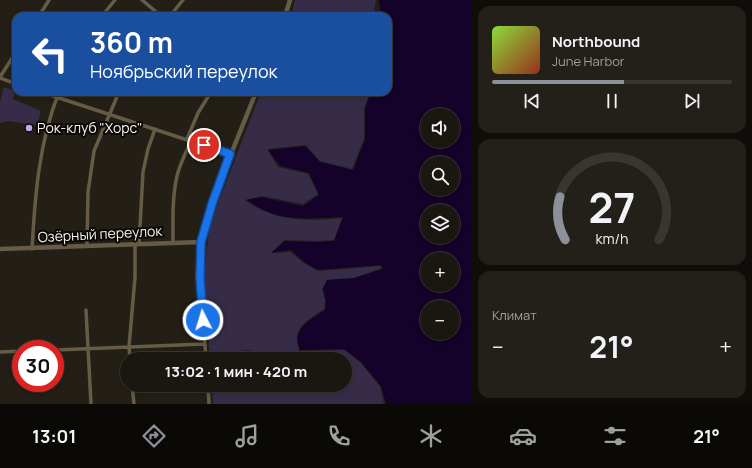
<!DOCTYPE html>
<html lang="ru">
<meta charset="utf-8">
<style>
body{margin:0;font-family:Manrope,sans-serif;background:#232019;color:#f1f3f6;height:100vh;display:flex;flex-direction:column;font-size:15px;white-space:nowrap}
*{box-sizing:border-box;margin:0}
p{font-size:13px;color:#9f9f9f}
.icon{flex:none;width:22px;height:22px;fill:none;stroke:currentColor;stroke-width:2;stroke-linecap:round;stroke-linejoin:round}
.map{position:relative;flex:1;overflow:hidden}
.details{display:flex;flex-direction:column;gap:6px;padding:6px;background:#0e0d09;width:280px}
.details>*{flex:none}
.guide{position:absolute;left:12px;top:12px;width:380px;height:84px;border-radius:12px;box-shadow:0 2px 6px #0003,0 0 0 1px #383630;background:#1a4fa0;color:#fff;overflow:hidden}
.controls{position:absolute;left:420px;top:108px;display:grid;gap:8px}
.controls a{display:grid;place-items:center;width:40px;height:40px;border-radius:50%;background:#1a1710;box-shadow:0 2px 6px #0003,0 0 0 1px #383630;font-size:20px}
.speed{position:absolute;left:12px;top:340px;display:flex;gap:8px;font-size:20px;font-weight:700;text-align:center}
.speed>*{display:grid;place-content:center;width:52px;height:52px;border-radius:50%;background:#1a1710;box-shadow:0 2px 6px #0003,0 0 0 1px #383630;line-height:1}
.speed .limit{border:6px solid #d22;background:#fff;color:#111}
.pin{position:absolute;display:grid;place-items:center;width:34px;height:34px;color:#fff;margin:-17px;border:2px solid #fff;border-radius:50%;box-shadow:0 1px 4px #0007}
.me{position:absolute;width:44px;margin:-22px;rotate:355deg;stroke-linejoin:round;filter:drop-shadow(0 0 3px #0008)}
.turn{display:flex;align-items:center;gap:14px;height:84px;padding:0 12px;font-size:18px}
.turn .icon{width:52px;height:52px;stroke-width:2.5}
.turn b{display:block;font-size:28px;line-height:34px}
.big{font-size:30px;font-weight:700;line-height:1.1}
.details .card{flex:1;display:flex;flex-direction:column;justify-content:center;gap:6px;min-width:0;padding:0 14px;border-radius:12px;background:#232019}
.details .dial{align-items:center;gap:0}
.dial svg{height:104px;overflow:visible;fill:none;stroke:#383630;stroke-width:7;stroke-linecap:round;text-anchor:middle}
.dial text{fill:#f1f3f6;stroke:none}
.song{display:flex;align-items:center;gap:12px}
.cover{width:48px;height:48px;border-radius:6px;background:linear-gradient(135deg,hsl(90 70% 55%),hsl(10 70% 35%))}
.played{height:4px;border-radius:2px;background:linear-gradient(90deg,#8c9099 55%,#383630 55%)}
.keys{display:flex;justify-content:space-around;direction:ltr}
.heat{display:flex;justify-content:space-between;align-items:center;font-size:22px;direction:ltr}
.trip{position:absolute;left:120px;top:352px;width:232px;height:40px;border-radius:20px;background:#1a1710;box-shadow:0 2px 6px #0003,0 0 0 1px #383630;font-weight:700;line-height:40px;text-align:center}
.tab-bar{display:flex;height:64px;justify-content:space-around;align-items:center;background:#0a0906;color:#9f9f9f}
.tab-bar .icon{width:28px;height:28px}
.tab-bar .current{color:#8c9099}
.tab-bar b{font-size:18px;color:#f1f3f6}
main{display:flex;flex:1;min-height:0}
.map>svg:first-child{display:block}
.green{fill:#362c48}
.water{fill:#14022b;fill-rule:evenodd}
.lines{fill:none;stroke-linecap:round;stroke-linejoin:round}
.stream{stroke:#14022b;stroke-width:1}
.minor{stroke:#665c46;stroke-width:3.5}
.tertiary{stroke:#665c46;stroke-width:4.5}
.route-casing{stroke:#114b97;stroke-width:10}
.route{stroke:#1a73e8;stroke-width:7}
.poi-dot{fill:#c1a8f3;stroke:#0b0906;stroke-width:1.5}
.labels{text-anchor:middle;stroke-width:4;stroke-linejoin:round;paint-order:stroke}
.poi-label{font-size:14px;fill:#f7f4ee;stroke:#0b0906;text-anchor:start}
.street-label{font-size:14px;fill:#f7f4ee;stroke:#0b0906}
</style>
<main>
<div class="map">
<svg width="472" height="404" viewBox="0 0 472 404">
<rect width="100%" height="100%" fill="#231f16"/>
<path class="green" d="M295,0H376L374,12L375,16H291Z
M4,87L15,91L13,99L41,111L37,125L8,121L0,123V102Z
M261,92H370L364,109V139L352,169L320,161L306,145L267,149L278,167L308,174L318,194L303,204L262,196L245,200C276,222 306,222 342,218L334,240L317,241L284,240L271,253L290,252L304,263L318,271L380,266L382,268L354,278L327,280L322,289L325,300L324,309C308,320 289,329 300,351L344,350L360,362L380,387L384,404H213L212,385H345V359H210L204,284L207,247L209,230L220,198Z"/>
<path class="water" d="M379,0H472V404H386L381,386L361,362L344,349L300,350C291,328 310,320 325,310L326,300L323,289L327,280L354,278L383,269L381,265L317,270L304,262L291,250L271,253L285,241L316,242L334,241L343,217C316,218 289,222 263,210C257,207 252,203 246,200L261,197L303,206L319,195L309,173L280,166L268,150L305,146L320,162L353,170L365,139V109L371,92H388V16H381ZM427,115H453V141H427ZM427,163H453V189H427ZM427,211H453V237H427ZM427,259H453V285H427ZM427,307H453V333H427Z"/>
<g class="lines">
<path class="stream" d="M229,352L249,351L290,359
M291,359L297,357L300,350"/>
<path class="minor" d="M142,0L161,16
M39,16L49,0
M102,16L115,0
M170,16L183,0
M0,77L16,52
M0,78L16,84
M41,92L230,154
M187,139L198,113L211,92
M173,242C173,220 172,198 177,176C180,164 186,152 191,141
M201,242L200,278L206,359
M139,244L143,172L148,149L155,129
M87,246L88,192L94,151L119,92
M32,249C35,195 39,142 59,92
M86,310L91,404
M55,350L204,344
M0,352L21,351
M130,359L129,347L135,277V244
M132,385L134,404
M208,385L209,404"/>
<path class="tertiary" d="M285,16L290,0
M0,249L201,242L211,204L256,92"/>
</g>
<g class="lines">
<defs>
<path id="route" d="M203,320L200,278L201,242L212,204L230,154L204,145"/>
</defs>
<use href="#route" class="route-casing"/>
<use href="#route" class="route"/>
</g>
<circle class="poi-dot" cx="29" cy="128" r="4"/>
<g class="labels">
<g class="poi-label">
<text x="37" y="133">Рок-клуб "Хорс"</text>
</g>
<g class="street-label">
<text transform="translate(100 234) rotate(-3)" y="5">Озёрный переулок</text>
</g>
</g>
</svg>
<div class="controls">
<a><svg class="icon" aria-label="sound" viewBox="0 0 24 24"><path d="M4 9h4l5-4v14l-5-4H4zM17 9q2 3 0 6"/></svg></a>
<a><svg class="icon" aria-label="search" viewBox="0 0 24 24"><circle cx="10" cy="10" r="6"/><path d="M15 15l6 6"/></svg></a>
<a><svg class="icon" aria-label="layers" viewBox="0 0 24 24"><path d="M12 4l9 5-9 5-9-5zM3 14l9 5 9-5"/></svg></a>
<a>+</a>
<a>−</a>
</div>
<div class="speed"><div class="limit">30</div></div>
<div class="pin" style="left:204px;top:145px;background:#d93025"><svg class="icon" aria-label="arrive" viewBox="0 0 24 24"><path d="M6 21V4h12l-3 4 3 4H6"/></svg></div>
<svg class="me" style="left:203px;top:320px" viewBox="-20 -20 40 40"><circle r="17" fill="#1a73e8" stroke="#fff" stroke-width="3"/><path d="M0-11L8 9 0 5-8 9z" fill="#fff"/></svg>
<div class="trip">13:02 · 1 мин · 420 m</div>
<div class="guide">
<div class="turn"><svg class="icon" aria-label="left" viewBox="0 0 24 24"><path d="M17 20v-9H6M10 6l-5 5 5 5"/></svg><div><b>360 m</b>Ноябрьский переулок</div></div>
</div>
</div>
<section class="details">
<div class="card">
<div class="song"><i class="cover"></i><div><b>Northbound</b><p>June Harbor</p></div></div>
<div class="played"></div>
<div class="keys"><svg class="icon" aria-label="previous" viewBox="0 0 24 24"><path d="M18 5L8 12l10 7zM5 5v14"/></svg><svg class="icon" aria-label="pause" viewBox="0 0 24 24"><path d="M8 5v14M16 5v14"/></svg><svg class="icon" aria-label="next" viewBox="0 0 24 24"><path d="M6 5l10 7-10 7zM19 5v14"/></svg></div>
</div>
<div class="card dial"><svg viewBox="0 0 100 80">
<path d="M14 69A42 42 0 1 1 86 69"/>
<path d="M14 69A42 42 0 0 1 10 36" stroke="#8c9099"/>
<text x="50" y="56" font-size="32" font-weight="700">27</text>
<text x="50" y="72" font-size="11">km/h</text>
</svg></div>
<div class="card"><p>Климат</p>
<div class="heat"><a>−</a><b class="big">21°</b><a>+</a></div>
</div>
</section>
</main>
<nav class="tab-bar">
<b>13:01</b>
<svg class="icon current" aria-label="directions" viewBox="0 0 24 24"><path d="M12 3l9 9-9 9-9-9zM9 14v-3h6M13 9l2 2-2 2"/></svg>
<svg class="icon" aria-label="music" viewBox="0 0 24 24"><path d="M9 18V5l10-2v13"/><circle cx="6" cy="18" r="3"/><circle cx="16" cy="16" r="3"/></svg>
<svg class="icon" aria-label="phone" viewBox="0 0 24 24"><path d="M5 4h4l2 5-3 2q2 4 5 5l2-3 5 2v4C11 20 4 13 5 4z"/></svg>
<svg class="icon" aria-label="climate" viewBox="0 0 24 24"><path d="M12 3v18M4 7l16 10M4 17L20 7"/></svg>
<svg class="icon" aria-label="car" viewBox="0 0 24 24"><path d="M5 17H2v-5l4-1 3-4h7l3 4 3 1v5h-3M9 17h6M6 11h13"/><circle cx="7" cy="17" r="2"/><circle cx="17" cy="17" r="2"/></svg>
<svg class="icon" aria-label="filters" viewBox="0 0 24 24"><path d="M4 7h16M4 17h16"/><circle cx="9" cy="7" r="2"/><circle cx="15" cy="17" r="2"/></svg>
<b>21°</b>
</nav>
